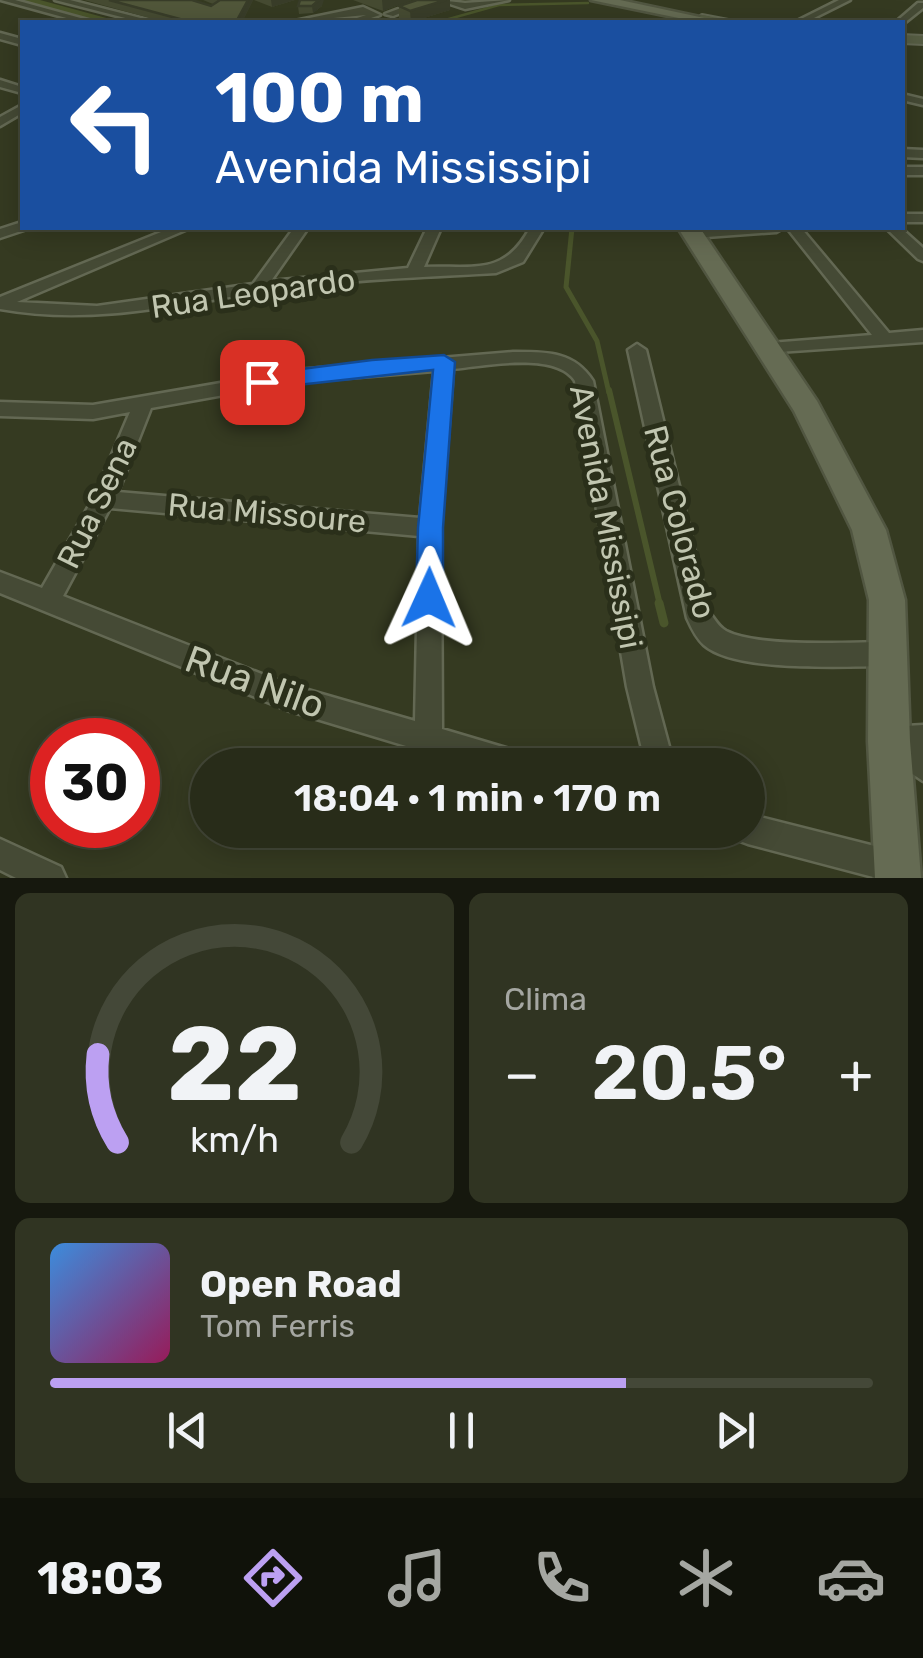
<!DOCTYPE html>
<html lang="pt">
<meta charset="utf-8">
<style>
body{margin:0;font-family:Rubik,sans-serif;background:#303422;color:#f1f3f6;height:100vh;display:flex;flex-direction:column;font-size:38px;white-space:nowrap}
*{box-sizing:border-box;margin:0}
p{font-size:32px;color:#a5a7a2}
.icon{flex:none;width:55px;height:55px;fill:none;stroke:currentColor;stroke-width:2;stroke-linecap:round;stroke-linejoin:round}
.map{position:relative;height:878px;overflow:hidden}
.details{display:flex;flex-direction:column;gap:15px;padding:15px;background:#16180e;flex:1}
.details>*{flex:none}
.hud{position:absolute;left:20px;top:20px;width:885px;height:210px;border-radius:0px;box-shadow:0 5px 25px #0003,0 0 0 2px #444838;background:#1a4fa0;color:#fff;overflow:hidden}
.speed{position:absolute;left:30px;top:718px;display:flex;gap:20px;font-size:50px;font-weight:700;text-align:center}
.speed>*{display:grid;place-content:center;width:130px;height:130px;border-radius:50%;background:#282c19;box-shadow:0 5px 25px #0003,0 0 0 2px #444838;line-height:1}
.speed .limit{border:15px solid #d22;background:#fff;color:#111}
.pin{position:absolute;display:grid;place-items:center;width:85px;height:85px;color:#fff;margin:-42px;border-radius:20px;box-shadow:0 5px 15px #0006}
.me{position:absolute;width:110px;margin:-55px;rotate:1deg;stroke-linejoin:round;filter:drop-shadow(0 0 8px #0008)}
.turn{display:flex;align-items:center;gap:35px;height:210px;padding:0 30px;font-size:45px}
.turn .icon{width:130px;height:130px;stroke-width:2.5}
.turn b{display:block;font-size:70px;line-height:85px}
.big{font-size:75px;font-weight:600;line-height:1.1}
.details .tile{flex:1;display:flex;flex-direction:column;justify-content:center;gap:15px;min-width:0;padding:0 35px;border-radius:15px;background:#303422}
.details .dial{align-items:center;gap:0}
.dial svg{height:260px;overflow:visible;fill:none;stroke:#444838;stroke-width:7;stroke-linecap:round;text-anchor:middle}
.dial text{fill:#f1f3f6;stroke:none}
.song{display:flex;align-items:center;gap:30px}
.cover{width:120px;height:120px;border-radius:15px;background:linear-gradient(135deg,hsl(210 70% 55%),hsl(330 70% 35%))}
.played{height:10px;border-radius:5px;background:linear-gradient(90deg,#bca0f2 70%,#444838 70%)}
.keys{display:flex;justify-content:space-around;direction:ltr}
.heat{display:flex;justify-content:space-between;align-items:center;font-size:55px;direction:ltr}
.details .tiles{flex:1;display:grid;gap:15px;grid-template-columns:1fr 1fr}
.tile:last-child{grid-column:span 2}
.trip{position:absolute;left:190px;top:748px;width:575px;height:100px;border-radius:50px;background:#282c19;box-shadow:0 5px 25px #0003,0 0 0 2px #444838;font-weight:600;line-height:100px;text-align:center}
.tab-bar{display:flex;height:160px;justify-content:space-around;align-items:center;background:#10120a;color:#a5a7a2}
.tab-bar .icon{width:70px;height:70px}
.tab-bar .on{color:#bca0f2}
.tab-bar b{font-size:45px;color:#f1f3f6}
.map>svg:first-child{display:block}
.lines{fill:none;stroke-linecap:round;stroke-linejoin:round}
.stream-far3{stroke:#4a552b;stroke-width:2.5}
.stream-far2{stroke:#4a552b;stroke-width:5}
.stream-far1{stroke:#4a552b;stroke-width:6}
.stream{stroke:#4a552b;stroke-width:9}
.river{fill:#4a552b;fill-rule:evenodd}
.street-casing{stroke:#636853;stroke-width:5}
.secondary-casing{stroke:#636853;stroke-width:4}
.primary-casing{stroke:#515641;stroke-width:5}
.street{fill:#454a35;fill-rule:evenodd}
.secondary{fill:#565d43;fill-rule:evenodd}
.primary{fill:#656b53;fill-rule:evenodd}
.wall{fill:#464b32}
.shaded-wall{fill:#393d29}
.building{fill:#51573a;stroke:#393d29;stroke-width:2.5}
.route{fill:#1a73e8;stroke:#114b97;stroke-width:2.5}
.labels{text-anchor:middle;stroke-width:10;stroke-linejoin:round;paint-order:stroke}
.street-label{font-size:32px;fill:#c1c6b0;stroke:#2a2f1a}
.near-street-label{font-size:38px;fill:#c1c6b0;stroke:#2a2f1a}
</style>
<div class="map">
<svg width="923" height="878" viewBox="0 0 923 878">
<rect width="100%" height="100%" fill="#353a21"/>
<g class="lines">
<path class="stream-far3" d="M438,22L499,5L588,3"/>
<path class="stream-far2" d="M572,228L566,287L597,341L609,393"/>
<path class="stream-far1" d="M609,390L660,605"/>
<path class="stream" d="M659,603L664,623"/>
<path class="river" d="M12,0H40L121,22H95Z"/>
<defs>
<path id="street" d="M1,0H15L95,22H81Z
M55,0H70L156,22H141Z
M422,0L429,2L393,16L385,14Z
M438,0L465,3L509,0L465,9Z
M839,0H850L806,22H795Z
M918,3H923V8L903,24L896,22Z
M363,7L380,15L359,22H345L366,15L290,22Z
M0,33L22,39V45L0,39Z
M0,80L22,87V93L0,87Z
M902,94L923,99V105L902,100Z
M22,105V113L0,126V117Z
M902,149L923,150V158L902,157Z
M902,167H923V175H902Z
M902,214H923V222H902Z
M22,222V228L27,229L0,238V229Z
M171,228H190L17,302L97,306L253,284L294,228H308L271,281L408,268L427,228H441L424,267C473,265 504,277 530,228H544L523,262L496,273C427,277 358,279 289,288C192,301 99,327 0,309V297Z
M722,228H783L776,232L693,238L686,234L693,230Z
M787,228H801L889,333L923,330V342L764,353L761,349L764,345L770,343L872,335Z
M886,228H901L923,248V261L918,259Z
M637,344L646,350L710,613C715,620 719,627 726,631C759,648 851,642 890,642L899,645L903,654L899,663L890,666C847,666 736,673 704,645C696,638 691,627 687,618L628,350Z
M513,352C546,352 574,351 593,381L653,687L674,765H646L627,687L575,381C556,351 483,366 453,369L441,528L442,729L516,751L526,755L530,765H469L287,710L0,593V572L42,588L94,497L130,412L93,419L0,416V402L93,405L296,370ZM434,371L420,518L118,492L151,408L296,382ZM110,508L419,536L415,721L287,684L63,596Z
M923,725V781L880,752L875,741L879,731L889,727Z
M748,814L898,852L909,857L914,868L909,878H877L748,844L737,840L733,830H748Z
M0,839L61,867L66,878H16L0,870Z"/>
<path id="secondary" d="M702,15L739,22H698L696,19Z
M902,35L923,36V44L902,43Z"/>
<path id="primary" d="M591,0H620L709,19L698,22Z
M678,228H700L817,401L886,530L905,600L910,741L921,878H875L868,741L869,600L852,530L794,411Z"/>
</defs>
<use href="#street" class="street-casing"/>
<use href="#secondary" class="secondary-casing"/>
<use href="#primary" class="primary-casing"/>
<use href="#street" class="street"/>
<use href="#secondary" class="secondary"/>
<use href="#primary" class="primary"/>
</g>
<path class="wall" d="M84,0H192L211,6L213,4L203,0H253L242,22H164Z
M254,0H295L272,7Z
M353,0H412L383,11Z
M417,0H450V10L411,22L399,18V6Z
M298,6H322L313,13L299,14Z"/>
<path class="shaded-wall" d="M248,0H253L242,22H236Z
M271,0H295L272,7Z
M319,0H324L322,6L313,13L312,6Z
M382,0H412L383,11Z
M446,0H450V10L411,22L410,11Z"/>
<path class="building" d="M109,0H192L211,6L220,0H248L236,22H191Z
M300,0H319L312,6H298Z
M417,0H446L410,11L399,6Z"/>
<path class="route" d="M444,355L455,362L443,528V598L439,607L429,611L420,607L416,598L418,528L433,370L262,389L252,382L262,374L372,360Z"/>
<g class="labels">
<g class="street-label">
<text transform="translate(253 293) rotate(-8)" y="11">Rua Leopardo</text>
<text transform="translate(97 503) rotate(-64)" y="11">Rua Sena</text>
<text transform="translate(267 513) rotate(5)" y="11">Rua Missoure</text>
<text transform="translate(606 517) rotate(79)" y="11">Avenida Mississipi</text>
<text transform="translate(680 522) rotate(75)" y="11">Rua Colorado</text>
</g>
<g class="near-street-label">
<text transform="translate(255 682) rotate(20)" y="13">Rua Nilo</text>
</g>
</g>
</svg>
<div class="speed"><div class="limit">30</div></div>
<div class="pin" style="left:262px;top:382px;background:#d93025"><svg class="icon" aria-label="arrive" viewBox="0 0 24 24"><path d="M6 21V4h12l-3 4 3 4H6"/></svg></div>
<svg class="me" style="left:429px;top:598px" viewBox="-20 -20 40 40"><path d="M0-17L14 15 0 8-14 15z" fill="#1a73e8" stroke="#fff" stroke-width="4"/></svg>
<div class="trip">18:04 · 1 min · 170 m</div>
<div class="hud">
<div class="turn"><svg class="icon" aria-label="left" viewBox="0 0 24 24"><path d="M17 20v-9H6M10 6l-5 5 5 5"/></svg><div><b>100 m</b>Avenida Mississipi</div></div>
</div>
</div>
<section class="details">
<div class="tiles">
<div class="tile dial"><svg viewBox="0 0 100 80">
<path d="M14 69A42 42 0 1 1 86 69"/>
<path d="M14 69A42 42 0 0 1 8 42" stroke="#bca0f2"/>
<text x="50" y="56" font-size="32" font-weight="700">22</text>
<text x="50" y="72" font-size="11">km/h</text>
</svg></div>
<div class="tile"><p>Clima</p>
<div class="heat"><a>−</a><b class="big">20.5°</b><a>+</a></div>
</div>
<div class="tile">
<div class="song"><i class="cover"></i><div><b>Open Road</b><p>Tom Ferris</p></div></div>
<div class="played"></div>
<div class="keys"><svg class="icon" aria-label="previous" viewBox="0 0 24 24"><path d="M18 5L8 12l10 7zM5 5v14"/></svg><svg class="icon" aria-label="pause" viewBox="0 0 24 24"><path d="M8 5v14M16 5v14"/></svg><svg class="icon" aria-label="next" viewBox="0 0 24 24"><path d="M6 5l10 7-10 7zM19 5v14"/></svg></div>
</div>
</div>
</section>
<nav class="tab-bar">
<b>18:03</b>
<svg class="icon on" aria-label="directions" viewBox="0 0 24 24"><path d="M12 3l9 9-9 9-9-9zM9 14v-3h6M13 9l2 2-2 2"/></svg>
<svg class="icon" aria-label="music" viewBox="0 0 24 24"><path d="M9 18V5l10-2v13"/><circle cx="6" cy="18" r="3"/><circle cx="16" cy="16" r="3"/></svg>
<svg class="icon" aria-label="phone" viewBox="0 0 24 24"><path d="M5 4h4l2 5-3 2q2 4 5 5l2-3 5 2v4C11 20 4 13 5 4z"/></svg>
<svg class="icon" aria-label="climate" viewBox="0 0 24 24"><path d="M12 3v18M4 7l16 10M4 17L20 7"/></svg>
<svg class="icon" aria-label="car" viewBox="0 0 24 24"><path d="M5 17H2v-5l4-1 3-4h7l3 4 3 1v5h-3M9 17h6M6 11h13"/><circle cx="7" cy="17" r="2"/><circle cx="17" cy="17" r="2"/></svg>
</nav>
